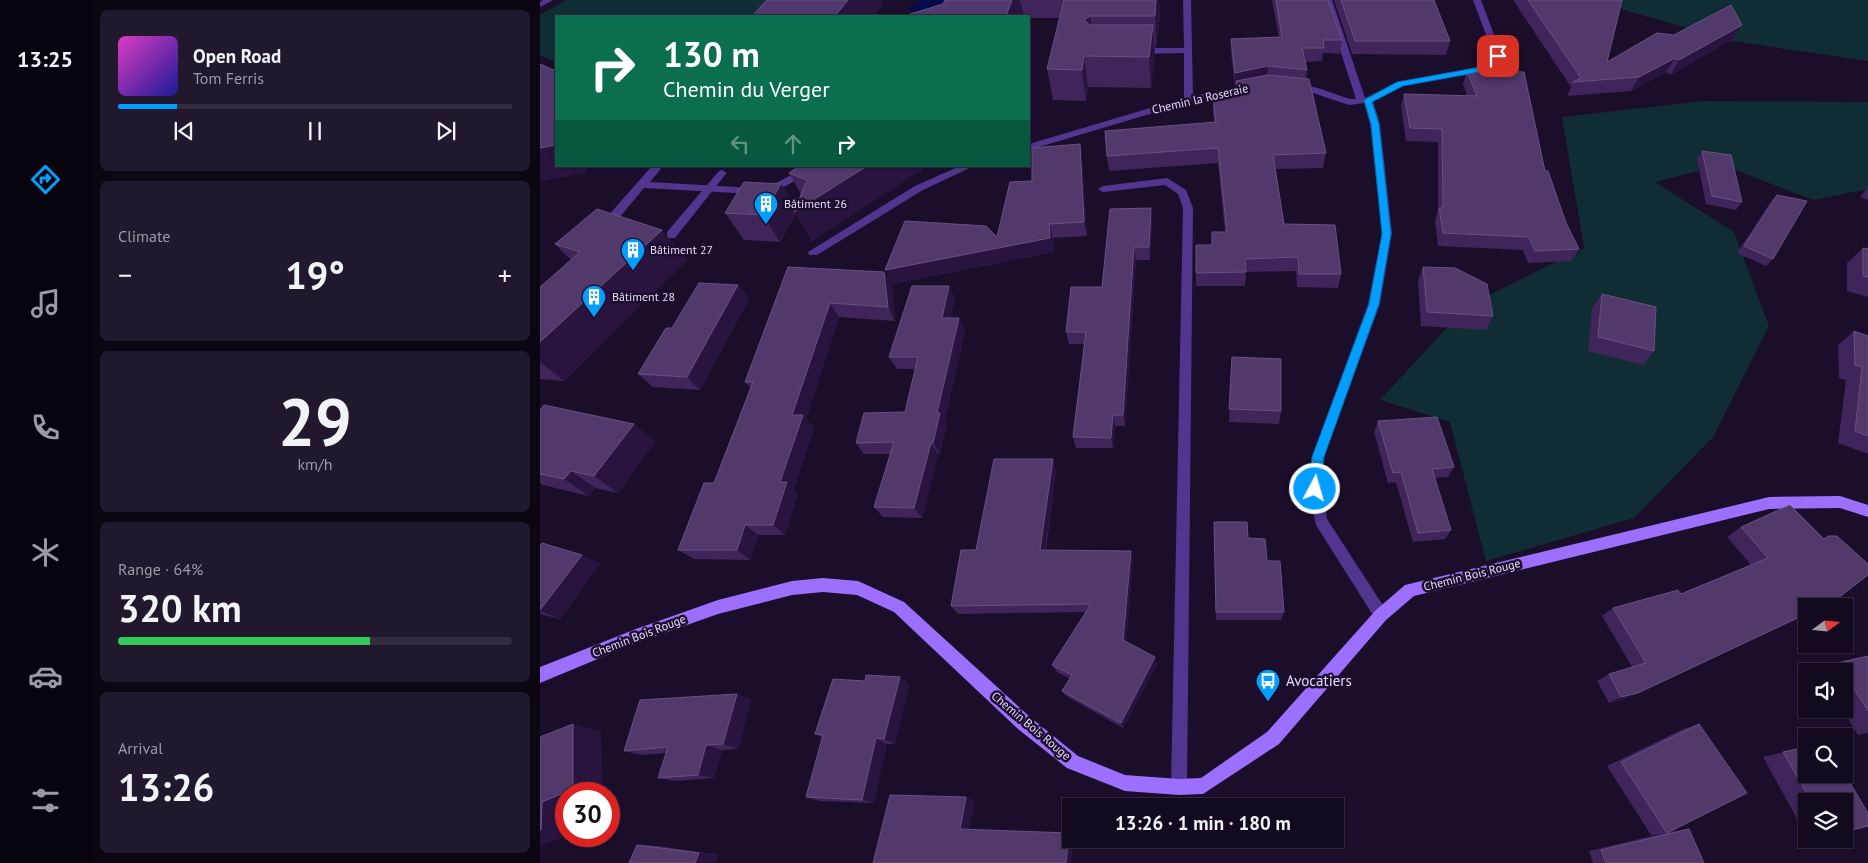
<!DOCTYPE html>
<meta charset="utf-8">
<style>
body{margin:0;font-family:"PT Sans",sans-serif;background:#21182d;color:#f1f3f6;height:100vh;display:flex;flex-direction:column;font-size:19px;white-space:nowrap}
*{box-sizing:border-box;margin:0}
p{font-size:16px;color:#9d9aa5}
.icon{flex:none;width:28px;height:28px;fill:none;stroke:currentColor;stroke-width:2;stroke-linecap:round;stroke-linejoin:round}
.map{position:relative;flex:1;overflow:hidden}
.drawer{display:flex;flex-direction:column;gap:10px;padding:10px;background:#0b0612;width:450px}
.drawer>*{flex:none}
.banner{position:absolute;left:15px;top:15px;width:475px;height:152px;border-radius:0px;box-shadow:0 1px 4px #0004,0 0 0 1px #332b3e;background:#0b6e4f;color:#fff;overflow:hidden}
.needle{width:32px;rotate:74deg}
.buttons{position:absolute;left:1258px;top:598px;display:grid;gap:10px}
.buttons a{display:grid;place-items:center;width:55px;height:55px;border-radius:0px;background:#140a20;box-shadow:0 1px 4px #0004,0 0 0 1px #332b3e;font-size:25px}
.speed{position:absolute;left:15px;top:782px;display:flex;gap:10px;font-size:25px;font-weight:700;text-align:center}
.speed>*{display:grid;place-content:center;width:65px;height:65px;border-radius:50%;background:#140a20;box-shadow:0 1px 4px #0004,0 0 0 1px #332b3e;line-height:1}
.speed .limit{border:8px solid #d22;background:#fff;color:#111}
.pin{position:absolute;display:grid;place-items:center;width:42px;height:42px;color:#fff;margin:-21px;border-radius:10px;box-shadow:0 2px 8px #0006}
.me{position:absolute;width:55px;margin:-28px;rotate:6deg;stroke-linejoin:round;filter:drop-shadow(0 0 4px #0008)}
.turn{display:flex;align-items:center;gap:18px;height:105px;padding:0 25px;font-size:22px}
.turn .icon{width:65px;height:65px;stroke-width:2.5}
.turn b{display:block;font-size:35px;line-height:42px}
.lanes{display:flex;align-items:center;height:48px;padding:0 25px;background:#0003;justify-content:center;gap:25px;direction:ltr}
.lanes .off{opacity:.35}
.big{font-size:38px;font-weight:800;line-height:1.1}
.drawer .tile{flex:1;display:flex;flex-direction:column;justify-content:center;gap:8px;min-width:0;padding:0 18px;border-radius:8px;background:#21182d}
.drawer .dial{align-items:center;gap:0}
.dial b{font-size:65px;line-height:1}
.song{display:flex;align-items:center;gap:15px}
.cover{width:60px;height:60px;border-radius:8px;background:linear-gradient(135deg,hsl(310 70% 55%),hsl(240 70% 35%))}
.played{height:5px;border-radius:2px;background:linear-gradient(90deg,#049eff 15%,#332b3e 15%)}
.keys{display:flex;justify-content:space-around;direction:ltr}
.heat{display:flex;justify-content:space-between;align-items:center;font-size:28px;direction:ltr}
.charge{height:8px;border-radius:4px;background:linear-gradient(90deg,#34c759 64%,#332b3e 0)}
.trip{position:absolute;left:522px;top:798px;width:282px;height:50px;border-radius:0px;background:#140a20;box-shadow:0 1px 4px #0004,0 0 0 1px #332b3e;font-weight:800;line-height:50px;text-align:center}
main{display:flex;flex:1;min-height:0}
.dock{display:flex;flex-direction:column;width:90px;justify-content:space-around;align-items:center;background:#08040d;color:#9d9aa5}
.dock .icon{width:35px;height:35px}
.dock .selected{color:#049eff}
.dock b{font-size:22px;color:#f1f3f6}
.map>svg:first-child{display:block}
.green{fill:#102c35}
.water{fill:#060b4c}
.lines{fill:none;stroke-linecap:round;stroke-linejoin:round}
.lane{fill:#52358e;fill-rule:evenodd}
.street{fill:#52358e;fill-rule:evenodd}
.secondary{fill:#9c6fff;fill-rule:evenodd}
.wall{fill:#3f2559}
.shaded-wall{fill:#29143f}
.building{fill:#51396b;stroke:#685282}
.route{fill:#049eff;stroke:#0367a6}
.labels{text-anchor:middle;stroke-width:5;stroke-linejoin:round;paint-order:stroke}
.street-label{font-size:12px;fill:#e7d8ff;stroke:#1b0e2b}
.poi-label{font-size:12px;fill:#e7d8ff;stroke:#1b0e2b;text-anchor:start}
.near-poi-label{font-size:15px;fill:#e7d8ff;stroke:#1b0e2b;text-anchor:start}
</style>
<main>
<nav class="dock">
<b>13:25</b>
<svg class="icon selected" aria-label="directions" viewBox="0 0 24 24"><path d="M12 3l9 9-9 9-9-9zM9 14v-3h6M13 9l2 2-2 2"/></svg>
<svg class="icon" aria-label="music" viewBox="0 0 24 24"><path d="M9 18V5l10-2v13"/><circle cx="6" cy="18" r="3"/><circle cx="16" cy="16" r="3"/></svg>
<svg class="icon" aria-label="phone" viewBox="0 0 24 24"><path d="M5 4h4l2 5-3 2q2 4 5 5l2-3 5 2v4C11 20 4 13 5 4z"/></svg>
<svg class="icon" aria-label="climate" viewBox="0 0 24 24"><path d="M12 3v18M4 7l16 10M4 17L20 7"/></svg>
<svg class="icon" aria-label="car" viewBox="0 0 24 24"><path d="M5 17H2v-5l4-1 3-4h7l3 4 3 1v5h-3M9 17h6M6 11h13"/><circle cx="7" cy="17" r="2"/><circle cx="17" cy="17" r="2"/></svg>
<svg class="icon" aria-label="filters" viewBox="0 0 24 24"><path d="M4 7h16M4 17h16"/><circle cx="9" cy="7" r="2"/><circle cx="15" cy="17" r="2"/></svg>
</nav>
<section class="drawer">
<div class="tile">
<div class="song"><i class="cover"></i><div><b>Open Road</b><p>Tom Ferris</p></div></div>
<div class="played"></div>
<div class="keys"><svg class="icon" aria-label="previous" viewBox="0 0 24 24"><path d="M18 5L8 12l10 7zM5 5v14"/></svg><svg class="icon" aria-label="pause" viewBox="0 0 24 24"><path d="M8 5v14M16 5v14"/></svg><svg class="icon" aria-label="next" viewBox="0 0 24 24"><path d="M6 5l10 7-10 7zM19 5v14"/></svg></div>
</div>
<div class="tile"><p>Climate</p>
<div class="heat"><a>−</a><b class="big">19°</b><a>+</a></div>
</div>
<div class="tile dial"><b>29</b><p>km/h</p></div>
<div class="tile"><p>Range · 64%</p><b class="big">320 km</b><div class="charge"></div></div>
<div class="tile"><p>Arrival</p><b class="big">13:26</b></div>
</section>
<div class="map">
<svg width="1328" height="863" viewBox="0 0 1328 863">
<rect width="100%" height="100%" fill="#1b0e2b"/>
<path class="green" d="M26,0H237L223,16H16V63L0,55V15Z
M1069,0H1328V61L1193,41L1084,10Z
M1165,101L1328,102V189L1273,200L1183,165L1115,182L1194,232L1229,326L1173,437L1094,518L946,561L910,422L840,400L927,306L1044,248L1022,117Z"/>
<path class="water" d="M382,0H403L409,3L384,16L367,9Z"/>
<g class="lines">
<path class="lane" d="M182,170L187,173L185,175L135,238H127V232L179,171Z"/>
<path class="street" d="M3,0H13L0,7V2Z
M643,0H651L653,96L713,84L717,87L716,89L650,102L489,150V144L644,98V53L598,54L594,51L598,48H644Z
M784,0H792L825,98L857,82L945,66L954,56L933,0H941L962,56L951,70L862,86L833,101L840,124L852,233L840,304L784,457L782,489L787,519L846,610L848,615L846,620L841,622L836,620L776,525L768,489L772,457L828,304L842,233L830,124L824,103L809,105L770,92L755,91L751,88C762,79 796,95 810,99H816Z
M112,166H123L110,182L214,188L234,184L269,166H282L240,189L214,194L104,188L68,231H60V225Z
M420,166H434L383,190L277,255H269L268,252L375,186Z
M627,178L646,190L653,208L647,787L645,793L639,795L633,793L631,787L643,208L638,194L625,185L563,192L558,189L563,186Z"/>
<path class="secondary" d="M1300,496L1328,505V517L1300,508L1229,509L874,596L846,620L739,744L663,794L639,795L585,791L527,768L478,729L354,612L317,595L283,592L252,595L178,614L96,643L0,683V667L96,629L178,600L252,581L283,578L318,581L364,602L490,717L538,756L585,775L639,779L661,778L727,732L836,610L865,585L1229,497Z"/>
</g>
<path class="wall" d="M405,0H619L620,16L616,46H615V55L611,88L548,87L546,101L513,100L507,69L520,18H489V16H364L403,4Z
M732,0H788L802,40L800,54L783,53L782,61L765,62L767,70L766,79L786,153L783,168L735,169L744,224L801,274L798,288L757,287L756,271L706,272L705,286H656V245H672L685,232L678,163L569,171L567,156L674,122L673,112V97L696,96V86H695L691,53V39L739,37Z
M794,0H894L910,41L906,55L812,54Z
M973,0H1082L1067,62L1134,35L1202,25L1193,39L1131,75L1126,72L1091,91L1027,96L1031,87Z
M927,71L1005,171L1026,223L1039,249L1031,261L988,263L983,250L898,246L895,221L898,210V142L866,141L861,107L864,94L927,96L923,84Z
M1162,151L1202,202L1196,210L1166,204L1157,159Z
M542,159L547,236L513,238L514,252L352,284L457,237L492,181Z
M259,166H387L272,241L256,214L240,242L204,240L185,213L241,184L256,209L261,194L249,173Z
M1328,187V200L1320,197Z
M1237,195L1233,259L1226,266L1197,253L1230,203Z
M612,222L610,260H596L585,426H575L573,448H536L533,437L544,344H529L526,332Z
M122,230L147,260L24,381L0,379V287L31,260L15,244Z
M1323,248L1328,249V297L1307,291V263Z
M248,267L344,272L352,286L355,321L299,317L266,419L274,428L254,489L258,494L245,535H218L210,560L154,559L138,550L174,483L211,388L205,382Z
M883,267L953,316L946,330L881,326L878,281Z
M198,285L209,299L160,390L113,387L98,374L132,328Z
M409,286L415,299L410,318H419L425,330L405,420L407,424L400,454H398L382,518L343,517L334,507L351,454H324L316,443L365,412L375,369H357L349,357Z
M1062,294L1114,351L1103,365L1048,351L1052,308Z
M1314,331L1328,336V454L1298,443L1306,380L1299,378L1298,345Z
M692,357L741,411L739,424L689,422Z
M0,410L94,424L115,442L78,493L55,488L49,496L3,485L0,483Z
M838,421L914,467L908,477L895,478L911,530L905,539L873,542L856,482L848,483L834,432Z
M516,470L506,550L591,551L593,560L586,642L617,664L583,728L526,696L522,691L530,679L517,672L512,665L546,612L418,614L411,606L436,550Z
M674,522L708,538L744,612L741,620H676Z
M1201,527L1284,538L1085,699L1069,703L1057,681L1069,674L1092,667L1062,616L1073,608L1141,594L1211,565L1187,537Z
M0,545L42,555L60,564L20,619L0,614Z
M1328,656V733L1318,735L1302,709H1304V671H1279L1278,670L1297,663Z
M360,677L369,685L355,744H347L334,803L280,801L266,797L282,737L275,734L325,681Z
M197,694L211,700L198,749L182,750L174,778L135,781L118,778L126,753L102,755L84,751Z
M1159,724L1129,832L1149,829L1164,863H1053L1049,851L1120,834L1111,835L1067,766L1143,729Z
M1266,747L1304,801H1266V835L1223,757Z
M97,845L118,846L178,855L175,863H89Z"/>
<path class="shaded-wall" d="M308,0H342L343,4L334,16H295Z
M472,0H480L484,16H466Z
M616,0H619L620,16L616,46L615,16Z
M550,16L554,46L544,20Z
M613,25L615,55L611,88L609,57Z
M1202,25L1193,39L1131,75L1139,60Z
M544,56L548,87L546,101L542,70Z
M1135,58L1126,72L1091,91L1099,77Z
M728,66L727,80L696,81V86H695V73Z
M540,144L542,159L547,236L544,222Z
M16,145V166H47V173L1,181L0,180V148Z
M327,166H387L272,241L256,214L240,242L223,215L241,184L257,210Z
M611,208L612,222L610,260L609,247Z
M509,224L513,238L514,252L352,284L345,270Z
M122,230L147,260L24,381L0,362V342Z
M594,247L596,260L585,426L583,415Z
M344,272L352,286L355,321L348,307Z
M198,285L209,299L160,390L147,377Z
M409,286L415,299L407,330L402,318Z
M290,303L299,317L266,419L274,428L254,489L258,494L245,535L233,525L252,415Z
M419,318L425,330L405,420L407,424L400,454L393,443L397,413Z
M573,415L575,426L573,448L571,438Z
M94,424L115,442L78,493L54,476Z
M391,443L398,454L382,518L374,508Z
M513,459L516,470L504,559L500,550Z
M31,471L55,488L49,496L24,479Z
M205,525L218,535L210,560L197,550Z
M591,551L593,560L586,648L583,640Z
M42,555L60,564L20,619L0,611Z
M615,657L617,664L583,728L581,723Z
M360,677L369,685L355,744L344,739Z
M1098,693L1085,699L1069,703L1081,697Z
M197,694L211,700L198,749L183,744Z
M33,724L61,732L62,794H26V836L0,846V830L2,802Z
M336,738L347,744L334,803L322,800Z
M166,745L182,750L174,778L158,775Z
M426,797L435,801L429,831L420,829Z
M529,833L531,834V839H534L531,863H526Z
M159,853L178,855L175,863H155Z"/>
<path class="building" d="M227,0H308L295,16H254L253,15L251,16H212Z
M405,0H472L466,16H364L403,4Z
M524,0H616L615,16H550L544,20L550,25H613L609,57L544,56L542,70L507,69Z
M736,0H788L802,40H783L784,48H762L767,70L728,66L695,73L691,39L742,37Z
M801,0H894L910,41H815Z
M988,0H1082L1067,62L1117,33L1134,35L1191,5L1202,25L1139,60L1135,58L1099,77L1033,82L1041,78Z
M0,64L16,71V145L0,148Z
M927,71L984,72L1005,171H1008L1026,223L1039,249L995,251L989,237L903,233L899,208H903L902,129L870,128L864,94L937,96Z
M728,75L769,79L786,153L733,155L744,224L795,225L801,274H759L758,257L705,259L706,272L656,273V245H672V232H687L678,148L567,156L565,131L676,122L673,97L698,96L696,81Z
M540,144L544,222L509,224L510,238L345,270L365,221L446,226L457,237L470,182L492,181V148Z
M1162,151L1191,155L1202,202L1172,196Z
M259,166H327L254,212L267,180L249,173Z
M204,182L241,184L223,215L185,213Z
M1237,195L1267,201L1233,259L1204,246Z
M611,208L609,247H594L583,415H573L571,438L533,437L546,332H526L531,287H562L570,209Z
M57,209L122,230L0,342V287L40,252L15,244Z
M1323,248L1328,249V277L1323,276Z
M248,267L344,272L348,307L290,303L252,415H263L240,482H247L233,525H205L197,550H138L164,483H174L213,382H205Z
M883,267L915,268L947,284L953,316L887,312Z
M159,283L198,285L147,377L98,374L126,328H132Z
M372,286H409L402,318H419L397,413H400L393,443H391L374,508L334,507L354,442L316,443L324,413L365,412L378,357H349Z
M1062,294L1116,307L1114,351L1058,337Z
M1314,331L1328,336V436L1315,431L1322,367L1315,365Z
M692,357L741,359V411L689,409Z
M4,405L94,424L54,476L31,471L24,479L0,474V410Z
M897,417L914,467L892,469L911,530L878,533L861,472L853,473L838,421Z
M454,459H513L500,550L591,551L583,640L615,657L581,723L522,691L532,675L512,665L551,604L411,606L421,550H436Z
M1250,505L1284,539L1288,536H1297L1328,564V575L1293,602L1283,606H1266V614L1098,693L1081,697L1069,674L1106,663L1073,608L1138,590L1141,594L1228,558L1201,527Z
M674,522H707L708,538L725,539L727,561H740L744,612H676Z
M2,543L42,555L0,610V545Z
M1328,656V711L1304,673V671H1303L1297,663Z
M326,675L360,677L344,739L336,738L322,800L266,797L283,735L275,734L293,679L325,681Z
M197,694L183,744L166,745L158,775L118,778L128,747L84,751L100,700Z
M33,724V789L2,802L1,830H0V737Z
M1159,724L1207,793L1127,833L1081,762Z
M1266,747V774H1304V773L1328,813V826L1304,832V801H1271L1243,752Z
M350,795L426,797L420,829L529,833L526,863H333Z
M1149,829L1164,863H1066L1061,850Z
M97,845L159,853L155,863H89Z"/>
<path class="route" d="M955,55L962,56L951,70L863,86L832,102L839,124L851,234L839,304L784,457L781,489L775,494L770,492L769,489L772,457L829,304L842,234L831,124L824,100L857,82L946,66Z"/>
<defs>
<symbol id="building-pin" viewBox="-11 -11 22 30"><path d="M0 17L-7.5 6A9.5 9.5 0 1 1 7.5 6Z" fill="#049eff" stroke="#1b0e2b"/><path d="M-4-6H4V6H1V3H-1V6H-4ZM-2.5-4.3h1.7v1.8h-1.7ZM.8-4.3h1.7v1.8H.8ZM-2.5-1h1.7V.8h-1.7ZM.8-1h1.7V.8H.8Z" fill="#fff"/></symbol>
<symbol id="bus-pin" viewBox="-11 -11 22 30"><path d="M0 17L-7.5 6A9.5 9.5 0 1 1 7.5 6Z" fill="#049eff" stroke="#1b0e2b"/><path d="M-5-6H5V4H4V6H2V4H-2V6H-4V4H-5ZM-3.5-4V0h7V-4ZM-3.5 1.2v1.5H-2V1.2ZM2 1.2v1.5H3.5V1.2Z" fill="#fff"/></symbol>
</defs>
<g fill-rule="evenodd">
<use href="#building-pin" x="212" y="190" width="28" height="38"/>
<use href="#building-pin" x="79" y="236" width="28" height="38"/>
<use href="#building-pin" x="40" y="283" width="28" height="38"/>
<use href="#bus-pin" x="714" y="667" width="28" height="38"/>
</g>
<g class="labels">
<g class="street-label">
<text transform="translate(660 99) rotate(-13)" y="4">Chemin la Roseraie</text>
<text transform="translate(932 575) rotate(-14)" y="4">Chemin Bois Rouge</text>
<text transform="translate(99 636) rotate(-21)" y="4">Chemin Bois Rouge</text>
<text transform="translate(491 726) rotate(40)" y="4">Chemin Bois Rouge</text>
</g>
<g class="poi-label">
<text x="244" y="208">Bâtiment 26</text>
<text x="110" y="254">Bâtiment 27</text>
<text x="72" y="301">Bâtiment 28</text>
</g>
<g class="near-poi-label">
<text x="746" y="686">Avocatiers</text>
</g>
</g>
</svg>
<div class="buttons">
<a><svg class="needle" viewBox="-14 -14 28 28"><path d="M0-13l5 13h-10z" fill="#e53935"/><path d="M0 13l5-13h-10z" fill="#9d9aa5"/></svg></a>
<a><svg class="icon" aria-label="sound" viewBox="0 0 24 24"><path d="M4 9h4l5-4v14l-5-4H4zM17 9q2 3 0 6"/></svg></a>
<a><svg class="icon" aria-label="search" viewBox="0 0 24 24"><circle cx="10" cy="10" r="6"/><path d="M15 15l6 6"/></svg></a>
<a><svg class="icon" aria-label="layers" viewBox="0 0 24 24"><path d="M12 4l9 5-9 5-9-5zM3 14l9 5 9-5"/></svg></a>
</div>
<div class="speed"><div class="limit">30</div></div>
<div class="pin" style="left:958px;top:56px;background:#d93025"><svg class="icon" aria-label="arrive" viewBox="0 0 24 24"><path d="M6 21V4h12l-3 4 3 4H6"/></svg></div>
<svg class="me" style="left:775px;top:489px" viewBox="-20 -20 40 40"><circle r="17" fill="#049eff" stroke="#fff" stroke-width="3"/><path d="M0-11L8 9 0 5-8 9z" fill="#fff"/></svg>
<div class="trip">13:26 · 1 min · 180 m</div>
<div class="banner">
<div class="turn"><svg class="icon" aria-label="right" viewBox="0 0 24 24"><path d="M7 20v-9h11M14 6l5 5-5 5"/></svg><div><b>130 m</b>Chemin du Verger</div></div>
<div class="lanes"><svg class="icon off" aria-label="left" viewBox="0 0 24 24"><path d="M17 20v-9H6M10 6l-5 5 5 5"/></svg><svg class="icon off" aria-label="ahead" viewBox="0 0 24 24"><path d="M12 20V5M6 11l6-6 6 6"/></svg><svg class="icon" aria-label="right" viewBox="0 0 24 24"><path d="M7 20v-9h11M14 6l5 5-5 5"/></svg></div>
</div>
</div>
</main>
